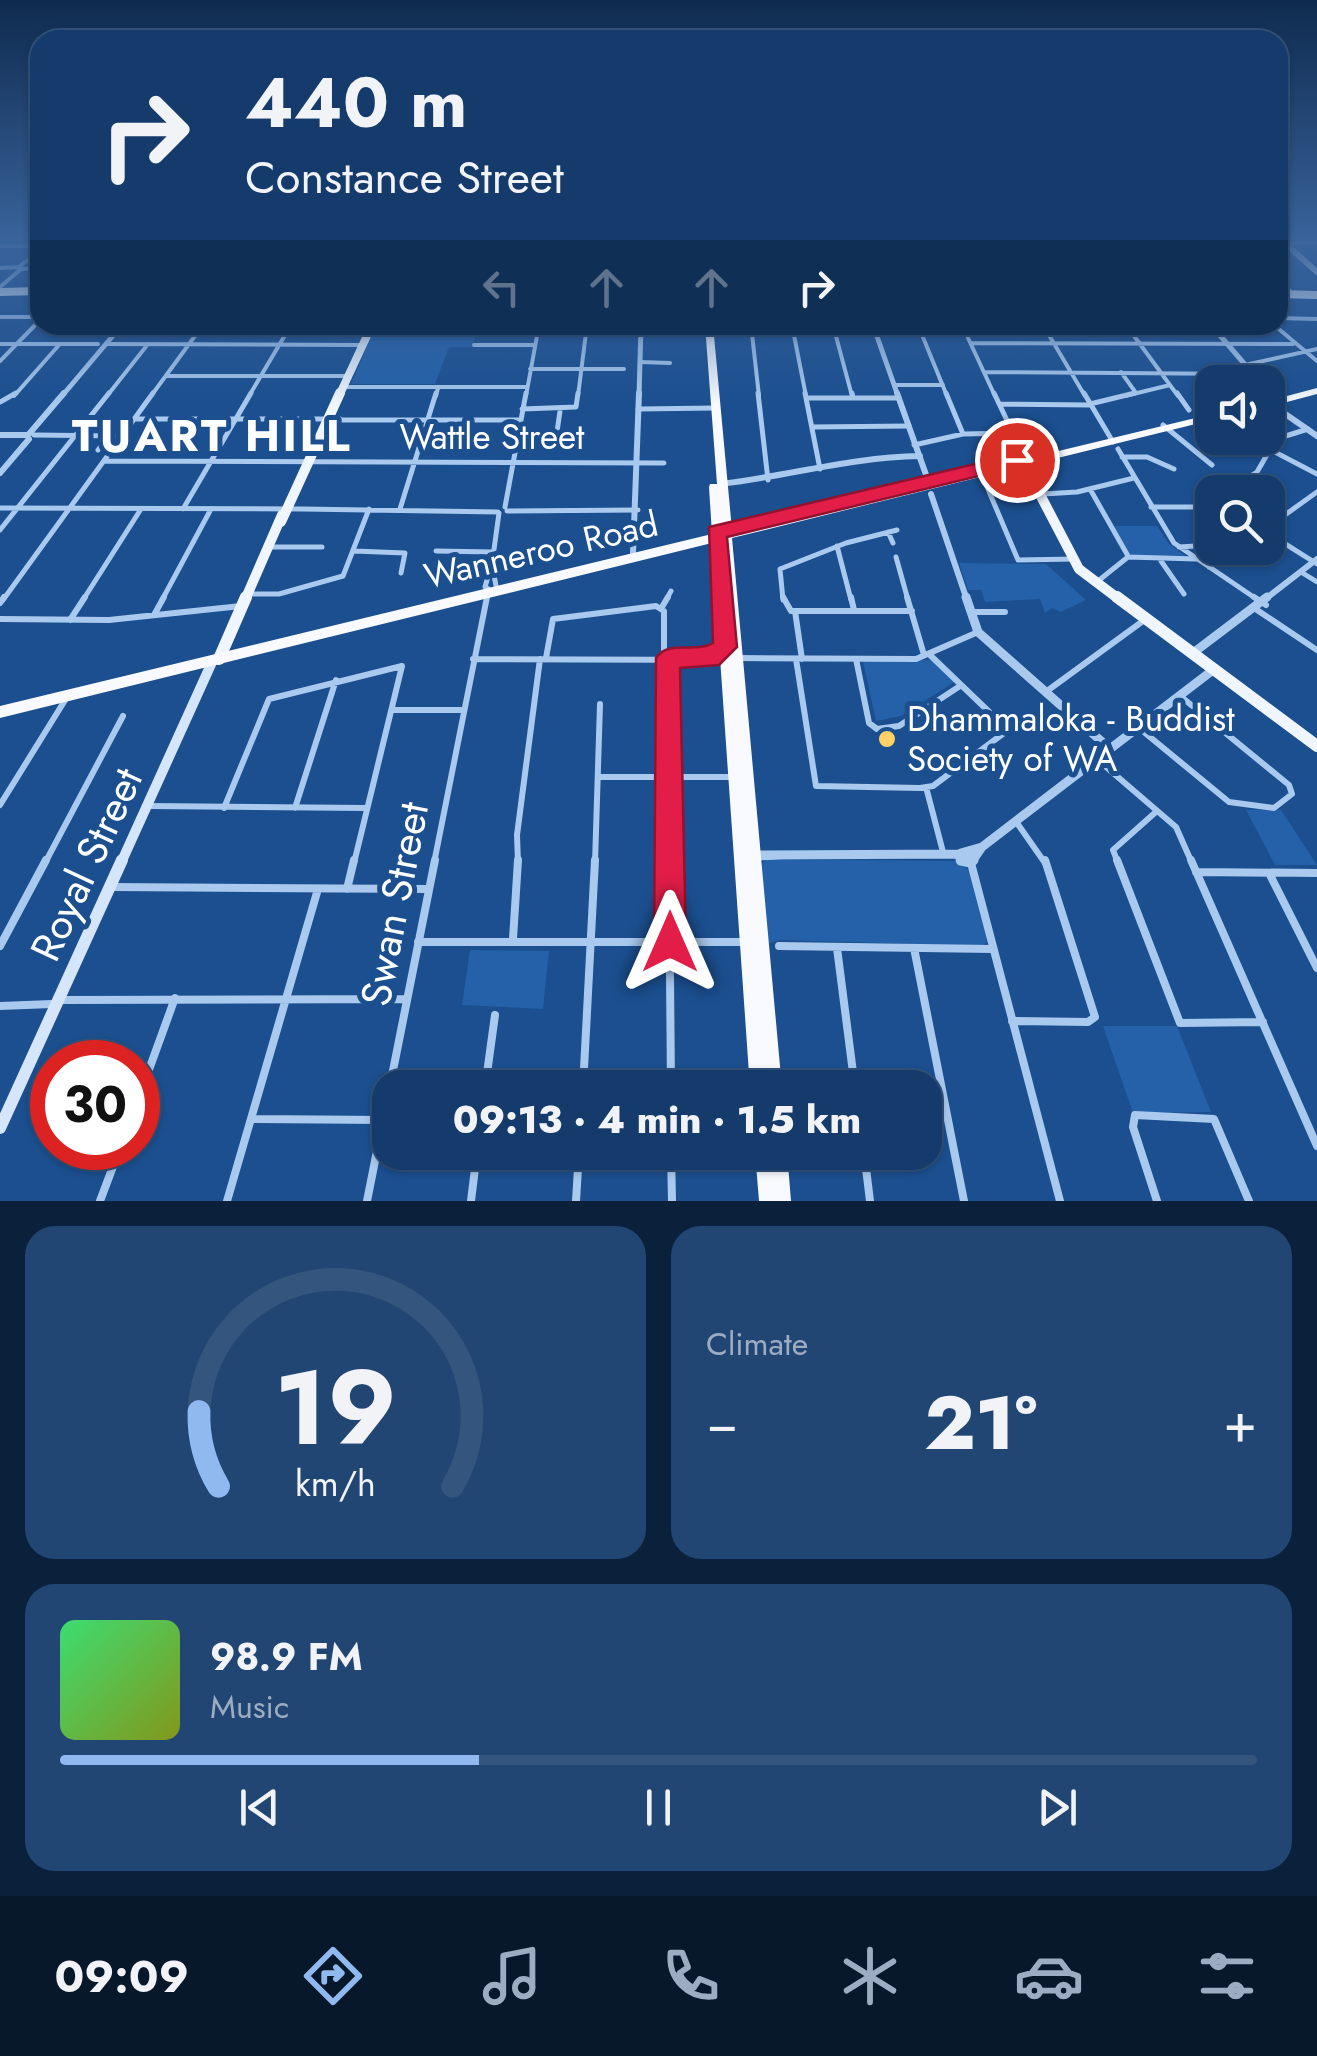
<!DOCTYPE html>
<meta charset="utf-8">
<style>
body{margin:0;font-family:Jost,sans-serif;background:#214673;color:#f1f3f6;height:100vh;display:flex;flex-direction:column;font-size:38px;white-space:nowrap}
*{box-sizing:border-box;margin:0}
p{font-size:32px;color:#9dadc1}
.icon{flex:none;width:55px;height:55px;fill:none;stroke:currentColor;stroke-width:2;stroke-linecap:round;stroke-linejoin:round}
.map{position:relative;height:1201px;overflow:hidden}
.details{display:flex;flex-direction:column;gap:25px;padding:25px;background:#0b203b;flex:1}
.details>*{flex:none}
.guide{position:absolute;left:30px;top:30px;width:1258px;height:305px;border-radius:30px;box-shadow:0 2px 8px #0004,0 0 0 2px #33557e;background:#143b6b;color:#f1f3f6;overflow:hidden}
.controls{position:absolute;left:1195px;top:365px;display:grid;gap:20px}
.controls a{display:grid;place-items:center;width:90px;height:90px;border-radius:20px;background:#143b6b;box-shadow:0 2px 8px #0004,0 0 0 2px #33557e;font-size:50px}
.speed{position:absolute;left:30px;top:1040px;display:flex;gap:20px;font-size:50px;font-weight:700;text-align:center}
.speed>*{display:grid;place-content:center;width:130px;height:130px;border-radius:50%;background:#143b6b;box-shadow:0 2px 8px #0004,0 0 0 2px #33557e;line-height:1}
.speed .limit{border:15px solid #d22;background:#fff;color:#111}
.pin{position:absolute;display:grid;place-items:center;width:85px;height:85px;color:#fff;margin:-42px;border:5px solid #fff;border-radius:50%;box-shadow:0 2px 10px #0007}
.me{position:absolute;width:110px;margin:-55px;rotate:0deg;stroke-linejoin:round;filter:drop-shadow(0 0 8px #0008)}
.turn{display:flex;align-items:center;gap:35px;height:210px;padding:0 50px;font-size:45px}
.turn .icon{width:130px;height:130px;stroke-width:2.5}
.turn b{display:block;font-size:70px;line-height:85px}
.lanes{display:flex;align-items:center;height:95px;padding:0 50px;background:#0003;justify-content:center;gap:50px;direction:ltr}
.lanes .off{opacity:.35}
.big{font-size:75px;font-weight:800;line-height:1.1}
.details .widget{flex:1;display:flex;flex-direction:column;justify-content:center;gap:15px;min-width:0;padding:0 35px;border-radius:30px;background:#214673}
.details .dial{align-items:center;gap:0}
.dial svg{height:260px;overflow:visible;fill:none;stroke:#33557e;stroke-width:7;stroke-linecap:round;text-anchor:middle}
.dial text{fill:#f1f3f6;stroke:none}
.song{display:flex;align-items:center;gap:30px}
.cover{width:120px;height:120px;border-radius:15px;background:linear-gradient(135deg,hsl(140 70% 55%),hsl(70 70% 35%))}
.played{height:10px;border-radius:5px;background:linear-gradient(90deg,#90b9f0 35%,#33557e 35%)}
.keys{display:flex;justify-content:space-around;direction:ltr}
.heat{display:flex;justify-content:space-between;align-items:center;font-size:55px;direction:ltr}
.details .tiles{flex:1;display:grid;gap:25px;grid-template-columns:1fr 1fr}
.widget:last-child{grid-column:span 2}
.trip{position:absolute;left:372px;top:1070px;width:570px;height:100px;border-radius:30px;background:#143b6b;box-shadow:0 2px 8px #0004,0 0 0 2px #33557e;font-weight:800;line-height:100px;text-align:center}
.dock{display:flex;height:160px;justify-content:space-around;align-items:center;background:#08182b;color:#9dadc1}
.dock .icon{width:70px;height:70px}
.dock .active{color:#90b9f0}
.dock b{font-size:45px;color:#f1f3f6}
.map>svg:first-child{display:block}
.green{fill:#2461a8}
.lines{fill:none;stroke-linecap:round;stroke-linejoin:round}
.minor-far3{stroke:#a9c9ee;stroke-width:4}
.minor-far2{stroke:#a9c9ee;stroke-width:5}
.minor-far1{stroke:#a9c9ee;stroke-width:6}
.minor{stroke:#a9c9ee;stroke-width:8}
.tertiary-far3{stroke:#a9c9ee;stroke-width:5}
.tertiary-far2{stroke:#a9c9ee;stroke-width:6}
.tertiary-far1{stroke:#a9c9ee;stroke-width:9}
.tertiary{stroke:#a9c9ee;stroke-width:11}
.secondary-far2{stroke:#d6e6fa;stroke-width:6}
.secondary-far1{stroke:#d6e6fa;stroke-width:10}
.secondary{stroke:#d6e6fa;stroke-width:12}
.primary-far2{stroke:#f0f6ff;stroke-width:8}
.primary-far1{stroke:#f0f6ff;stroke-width:10}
.primary{stroke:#f0f6ff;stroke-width:12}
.trunk{fill:#f8faff;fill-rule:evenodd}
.route{fill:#e11d48;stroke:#92132f;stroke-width:2.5}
.poi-dot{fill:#ffd166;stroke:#1b4f8f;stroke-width:4}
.labels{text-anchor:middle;stroke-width:10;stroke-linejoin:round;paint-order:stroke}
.street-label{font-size:35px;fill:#fff;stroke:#1b4f8f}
.poi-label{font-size:35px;fill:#fff;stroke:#1b4f8f;text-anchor:start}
.near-street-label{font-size:42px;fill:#fff;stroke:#1b4f8f}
.district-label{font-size:45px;font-weight:bold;letter-spacing:2.5px;fill:#fff;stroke:#1b4f8f}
</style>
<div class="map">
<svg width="1317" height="1201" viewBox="0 0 1317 1201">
<rect width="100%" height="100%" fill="#1b4f8f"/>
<path class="green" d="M376,325H460L459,331H477L472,347H449L435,384H351Z
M1114,526H1157L1169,544L1187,557H1131Z
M959,563L1046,564L1086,600L1061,612L1052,608L1045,613L1040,599L985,602L981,590H968Z
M933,660L956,681L901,716L876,721L863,661Z
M1246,810H1281L1317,865H1275Z
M767,859L958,861L970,871L988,942L981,946L780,940L766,944L759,866Z
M470,950L549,951L543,1009L462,1005Z
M1103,1026H1177L1211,1112L1133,1113Z"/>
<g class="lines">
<path class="minor-far3" d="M1285,243H1317
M0,246H40
M20,266L40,250
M0,268L19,267
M22,269L40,268
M1278,279L1293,294
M0,287L21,269
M0,317H40
M1278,318L1317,319
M751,325L759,396
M792,325L806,396
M833,325L852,396
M918,325L947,396
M962,325L995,396
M1043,325L1085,396
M1126,325L1178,396
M1274,325L1317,361
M836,332H878
M971,343L1293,344
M0,344H98
M106,344L363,345
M474,345H535
M0,361L40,320
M640,362L670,363
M1245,365L1317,349
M530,369H624
M985,372L1252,374
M1121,372L1136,393
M166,376H348
M894,385H943
M344,387H526
M14,396L59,345
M107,396L148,344
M151,396L203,325
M249,396L291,325
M436,396L438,388
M526,396L539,325
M578,396L587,325
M1125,396L1170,385"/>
<path class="minor-far2" d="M758,393L768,480
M805,393L820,469
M852,393L853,398
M946,393L963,434
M994,393L1022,452
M1084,393L1113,442
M1177,393L1189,410
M807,398H899
M0,402L16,393
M1000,404L1090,405
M1090,404L1135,393
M522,409L576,407L578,393
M638,409L715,408
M134,419H340
M338,420H520
M1163,425L1212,465
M812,427L909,426
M557,432L560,411
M34,435L122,436
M1231,438L1268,453
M914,445L963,434L1014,433
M1118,449L1174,543L1258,600
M1269,449L1317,474
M98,450L109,436
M1122,457H1147L1174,469
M104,461L664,463
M985,482L1018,560L1075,559
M1090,489L1128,556
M1225,492L1257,472L1276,439L1308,429
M1043,494L1077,492L1134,478
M505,507L526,393
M1151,507H1198L1212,500
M0,508L301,509
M183,509L251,393
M302,509L498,512
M400,509L436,393
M507,511L638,510
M1268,527L1317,492
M0,530L109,393
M888,532L893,543
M1268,533L1317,564
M837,546L851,600
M270,547H322
M1179,547L1212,545
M354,551L405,553L401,573
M436,551L493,552
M896,557L908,600
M1161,561L1184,594
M1209,567L1230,553L1228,548
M1301,572L1317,582
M1098,581L1128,557L1196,559
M496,586L492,564L499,513
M490,590L485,587L491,566
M251,594H279L343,576L369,509
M3,600L153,393
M83,600L141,509
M162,600L211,509
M666,600L671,591
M783,600L780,569L846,543L897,530"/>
<path class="minor-far1" d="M783,597L791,611H912
M851,597L854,610
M907,597L924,655
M1254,597L1266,605
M0,603L4,597
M662,607L668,597
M1254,608L1317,650
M795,611L802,659
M974,612H1005
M154,615L164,597
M0,619L109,620L241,606
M70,620L85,597
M546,658L553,619L656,606L664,611V659
M739,658L916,659L978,632
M473,659L725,660
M668,659L669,863
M796,659L816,786L920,788L933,786L1008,730L930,655
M856,659L869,723L877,729L899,726L960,686
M1047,691L1143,621
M393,710H463
M1139,728L1229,802L1274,808L1292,794L1289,785L1179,695
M1098,760L1176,827L1192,863
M599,777H735
M926,787L943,852
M0,805L67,697
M149,806L366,808
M224,808L269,699L402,666L354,863
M295,808L336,680
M1017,823L1045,863
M45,863L123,716
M434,863L487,597
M518,863L517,835L540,659
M595,863L600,704
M1118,863L1113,850L1157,811"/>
<path class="minor" d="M669,860L671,1088
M1117,860L1180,1023L1263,1022
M1191,860L1317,1146
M971,863L1060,1201
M1196,872L1317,873
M1269,873L1317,968
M112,887L428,889
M347,889L354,860
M513,939L518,860
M418,942H745
M0,946L46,860
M779,946L993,949
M837,948L855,1088
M914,948L964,1201
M62,1000L405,999
M0,1006L52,1004
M1012,1021L1088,1022L1095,1017L1045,860
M485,1088L495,1015
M583,1088L595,860
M138,1100L175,998
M251,1119L383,1120
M671,1152L672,1201
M864,1152L870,1201
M100,1201L120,1148
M227,1201L318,889
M367,1201L435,860
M471,1201L477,1152
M576,1201L579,1152
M1157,1201L1133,1127L1135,1115L1214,1119L1249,1201"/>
<path class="tertiary-far3" d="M873,325L898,396
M1211,325L1260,382
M1268,391L1276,396
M62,396L122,325
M639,396L641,325"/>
<path class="tertiary-far2" d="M897,393L930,486
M1272,393L1278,397
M1268,402L1317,436
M29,434L64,393
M0,435H26
M0,473L29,439
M720,484C788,476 852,457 920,456
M931,494L967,600
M633,553L639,393
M1264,600L1317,559"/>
<path class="tertiary-far1" d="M966,597L978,632L1109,748
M1193,653L1267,597
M982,847L1213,670
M751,855L960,854
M754,856L783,855
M969,863L961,861V853L982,847
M971,863L982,847"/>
<path class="tertiary" d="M961,860H973"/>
<path class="secondary-far2" d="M1278,237L1317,272"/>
<path class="secondary-far1" d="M121,863L213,660"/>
<path class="secondary" d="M0,1128L122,860"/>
<path class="primary-far2" d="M0,292L40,291
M1278,294L1317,295
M339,396L372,325"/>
<path class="primary-far1" d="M1015,461L1034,483L1079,569L1120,600
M281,522L340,393
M245,600L282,515"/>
<path class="primary" d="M1117,597L1317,746
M219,659L246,597"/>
<path class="trunk" d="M705,325H713L732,530L1212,414V420L732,538L782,1088H750L712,543L0,718V706L712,534L709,487L710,484H717Z
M1317,388V394L1268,407V401Z
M755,1152H787L791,1201H759Z"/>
</g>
<linearGradient id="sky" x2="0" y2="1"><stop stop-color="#0f2b4f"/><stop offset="0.59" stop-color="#39639b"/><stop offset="1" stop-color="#39639b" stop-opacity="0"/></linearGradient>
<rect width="1317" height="405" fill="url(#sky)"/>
<path class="route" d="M1017,454L1024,456V465L727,537L737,647L719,665L680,668L686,942L681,953L670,957L659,953L654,942L656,658C668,639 695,654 713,643L709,527Z"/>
<circle class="poi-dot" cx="887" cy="739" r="10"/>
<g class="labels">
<g class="street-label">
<text x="492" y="449">Wattle Street</text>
<text transform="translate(541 550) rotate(-13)" y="12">Wanneroo Road</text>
</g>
<g class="poi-label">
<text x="907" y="731">Dhammaloka - Buddist<tspan x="907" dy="40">Society of WA</tspan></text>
</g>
<g class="near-street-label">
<text transform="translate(86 864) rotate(-65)" y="15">Royal Street</text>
<text transform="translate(394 904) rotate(-79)" y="15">Swan Street</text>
</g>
<g class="district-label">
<text x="212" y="451">TUART HILL</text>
</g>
</g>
</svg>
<div class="controls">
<a><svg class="icon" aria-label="sound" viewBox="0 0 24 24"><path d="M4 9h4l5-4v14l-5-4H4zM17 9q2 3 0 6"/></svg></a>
<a><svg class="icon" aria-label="search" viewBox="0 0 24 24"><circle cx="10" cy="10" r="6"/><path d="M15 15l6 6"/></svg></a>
</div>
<div class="speed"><div class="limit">30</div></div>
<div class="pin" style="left:1017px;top:460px;background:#d93025"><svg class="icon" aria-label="arrive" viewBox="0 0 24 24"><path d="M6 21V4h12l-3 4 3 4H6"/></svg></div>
<svg class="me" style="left:670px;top:942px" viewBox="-20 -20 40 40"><path d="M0-17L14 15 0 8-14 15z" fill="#e11d48" stroke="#fff" stroke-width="4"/></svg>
<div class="trip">09:13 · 4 min · 1.5 km</div>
<div class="guide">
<div class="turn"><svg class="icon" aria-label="right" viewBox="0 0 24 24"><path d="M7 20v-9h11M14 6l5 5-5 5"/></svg><div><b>440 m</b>Constance Street</div></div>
<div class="lanes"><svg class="icon off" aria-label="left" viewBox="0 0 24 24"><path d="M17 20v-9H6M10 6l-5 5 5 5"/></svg><svg class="icon off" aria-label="ahead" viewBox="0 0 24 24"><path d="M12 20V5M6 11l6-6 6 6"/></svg><svg class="icon off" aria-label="ahead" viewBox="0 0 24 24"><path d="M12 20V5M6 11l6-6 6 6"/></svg><svg class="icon" aria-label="right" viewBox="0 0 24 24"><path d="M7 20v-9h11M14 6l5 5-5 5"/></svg></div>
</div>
</div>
<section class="details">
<div class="tiles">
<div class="widget dial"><svg viewBox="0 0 100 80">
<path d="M14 69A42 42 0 1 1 86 69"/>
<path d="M14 69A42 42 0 0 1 8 46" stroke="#90b9f0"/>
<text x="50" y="56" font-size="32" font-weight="700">19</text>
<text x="50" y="72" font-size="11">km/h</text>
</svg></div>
<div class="widget"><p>Climate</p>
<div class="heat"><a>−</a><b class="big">21°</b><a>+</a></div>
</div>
<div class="widget">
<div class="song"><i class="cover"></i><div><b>98.9 FM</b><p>Music</p></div></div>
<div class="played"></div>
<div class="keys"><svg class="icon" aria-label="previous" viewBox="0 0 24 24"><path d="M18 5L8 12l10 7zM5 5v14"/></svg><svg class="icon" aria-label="pause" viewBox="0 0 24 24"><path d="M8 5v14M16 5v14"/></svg><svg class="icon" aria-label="next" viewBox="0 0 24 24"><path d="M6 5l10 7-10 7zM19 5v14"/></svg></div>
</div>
</div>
</section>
<nav class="dock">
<b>09:09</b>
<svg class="icon active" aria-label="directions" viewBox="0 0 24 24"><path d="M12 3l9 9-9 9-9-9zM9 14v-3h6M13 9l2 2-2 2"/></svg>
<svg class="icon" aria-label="music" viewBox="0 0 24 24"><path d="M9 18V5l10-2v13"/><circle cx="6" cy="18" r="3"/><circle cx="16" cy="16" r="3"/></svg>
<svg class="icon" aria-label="phone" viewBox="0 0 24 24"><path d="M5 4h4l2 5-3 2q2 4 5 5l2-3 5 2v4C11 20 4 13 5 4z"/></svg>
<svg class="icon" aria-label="climate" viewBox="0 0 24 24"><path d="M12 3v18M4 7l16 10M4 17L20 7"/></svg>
<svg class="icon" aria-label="car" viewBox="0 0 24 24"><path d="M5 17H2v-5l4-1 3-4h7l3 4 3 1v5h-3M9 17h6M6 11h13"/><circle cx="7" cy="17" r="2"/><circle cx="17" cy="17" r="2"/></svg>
<svg class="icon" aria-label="filters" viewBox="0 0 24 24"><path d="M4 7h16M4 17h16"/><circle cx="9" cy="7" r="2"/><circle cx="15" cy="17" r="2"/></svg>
</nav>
